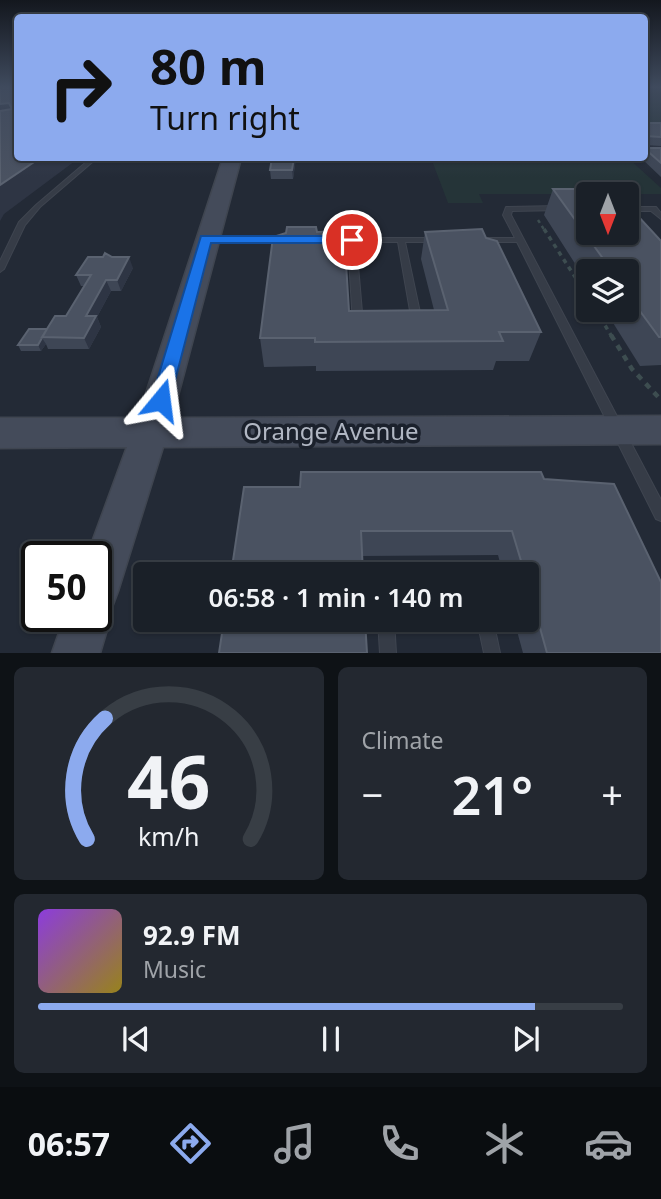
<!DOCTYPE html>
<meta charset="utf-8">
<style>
body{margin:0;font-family:"Noto Sans",sans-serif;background:#232830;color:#f1f3f6;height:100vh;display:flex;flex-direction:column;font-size:26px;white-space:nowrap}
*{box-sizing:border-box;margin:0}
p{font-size:23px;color:#9fa3a8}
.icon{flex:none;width:38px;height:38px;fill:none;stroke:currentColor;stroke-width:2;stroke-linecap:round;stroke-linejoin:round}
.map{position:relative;height:653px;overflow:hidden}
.panel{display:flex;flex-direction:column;gap:14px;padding:14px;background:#0e1216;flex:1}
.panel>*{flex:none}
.top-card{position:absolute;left:14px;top:14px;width:634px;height:147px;border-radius:7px;box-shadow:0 2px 5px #0004,0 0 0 2px #383e45;background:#8caaee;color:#111;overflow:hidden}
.needle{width:46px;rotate:180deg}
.controls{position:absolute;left:576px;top:182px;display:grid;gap:14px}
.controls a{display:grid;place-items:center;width:63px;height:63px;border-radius:7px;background:#1a2028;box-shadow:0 2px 5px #0004,0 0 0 2px #383e45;font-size:35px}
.speed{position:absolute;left:21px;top:541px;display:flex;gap:14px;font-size:35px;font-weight:700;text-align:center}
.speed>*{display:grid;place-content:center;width:91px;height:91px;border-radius:50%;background:#1a2028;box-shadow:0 2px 5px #0004,0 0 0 2px #383e45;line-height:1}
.speed .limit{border:4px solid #111;border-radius:10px;background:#fff;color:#111}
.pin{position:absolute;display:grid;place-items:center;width:60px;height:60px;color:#fff;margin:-30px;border:4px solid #fff;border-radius:50%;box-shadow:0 2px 7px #0007}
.me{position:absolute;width:77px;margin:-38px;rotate:16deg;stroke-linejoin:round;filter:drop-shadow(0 0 5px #0008)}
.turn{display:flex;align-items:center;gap:24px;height:147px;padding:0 21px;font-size:32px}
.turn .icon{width:91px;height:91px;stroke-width:2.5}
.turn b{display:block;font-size:49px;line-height:60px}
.big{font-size:52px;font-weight:600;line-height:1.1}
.panel .card{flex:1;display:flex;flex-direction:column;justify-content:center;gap:10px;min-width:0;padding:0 24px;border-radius:10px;background:#232830}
.panel .dial{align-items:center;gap:0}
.dial svg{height:182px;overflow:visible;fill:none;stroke:#383e45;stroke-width:7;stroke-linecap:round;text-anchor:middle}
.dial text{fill:#f1f3f6;stroke:none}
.song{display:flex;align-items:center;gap:21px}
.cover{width:84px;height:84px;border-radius:10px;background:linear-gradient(135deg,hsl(270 70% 55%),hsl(50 70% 35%))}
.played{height:7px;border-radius:4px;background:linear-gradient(90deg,#8caaee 85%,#383e45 85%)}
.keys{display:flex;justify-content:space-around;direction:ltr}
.heat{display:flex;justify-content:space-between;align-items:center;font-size:38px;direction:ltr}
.panel .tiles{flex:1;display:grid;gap:14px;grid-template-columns:1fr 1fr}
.card:last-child{grid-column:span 2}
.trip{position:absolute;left:133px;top:562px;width:406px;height:70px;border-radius:7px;background:#1a2028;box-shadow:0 2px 5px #0004,0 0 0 2px #383e45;font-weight:600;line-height:70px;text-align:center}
.dock{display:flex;height:112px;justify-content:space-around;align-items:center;background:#0a0d10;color:#9fa3a8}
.dock .icon{width:49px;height:49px}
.dock .on{color:#8caaee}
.dock b{font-size:32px;color:#f1f3f6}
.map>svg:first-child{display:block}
.green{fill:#253438}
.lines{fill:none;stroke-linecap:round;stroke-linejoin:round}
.lane-casing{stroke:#3f4550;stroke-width:2}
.secondary-casing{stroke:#3f4550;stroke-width:3}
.path-far2{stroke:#3d4d50;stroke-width:2.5;stroke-dasharray:3.5 3.5;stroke-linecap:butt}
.path-far1{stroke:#3d4d50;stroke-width:3.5;stroke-dasharray:4.5 4.5;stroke-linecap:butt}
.path{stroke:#3d4d50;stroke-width:4.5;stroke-dasharray:6 6;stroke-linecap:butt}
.lane{fill:#363c47;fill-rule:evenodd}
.secondary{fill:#444b5a;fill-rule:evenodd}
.wall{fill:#3e4655}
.shaded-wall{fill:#2e3544}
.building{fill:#4a5261;stroke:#5a6270;stroke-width:2}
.route{fill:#1a73e8;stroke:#114b97;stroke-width:2}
.labels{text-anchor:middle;stroke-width:7;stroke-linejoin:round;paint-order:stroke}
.near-street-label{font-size:24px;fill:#b1b7c3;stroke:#1b212c}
</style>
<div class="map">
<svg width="661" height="653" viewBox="0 0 661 653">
<rect width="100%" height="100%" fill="#232a36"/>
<path class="green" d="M644,86H661V130H644Z
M431,158H628L661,188V194H479L483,203H448Z"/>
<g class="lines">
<defs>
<path id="lane" d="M91,158H97L40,207L25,225L4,269L0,272V261L19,222L36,205Z
M559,206H562V210L512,211L511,215L661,500V521L656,519L517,242H482L478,240L482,238H515L503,215L506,207Z
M626,207H656L661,213V219L651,211H626Z
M206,237H285L289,239L285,241H206Z
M328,238H438L439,240L435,242H405L422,322L420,324L417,325L412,322L398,242H356L363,324L361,326H355L353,324L348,242H331L327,240Z
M378,620H394L396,653H380Z
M477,620H493L500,653H484Z"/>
<path id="secondary" d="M223,158H241L172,418L661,416V444L163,447L118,591L112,607L108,608L111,616L100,653H52L65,616H96V556H87L127,447L0,448V418H138Z"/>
</defs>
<use href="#lane" class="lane-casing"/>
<use href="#secondary" class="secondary-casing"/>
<path class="path-far2" d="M538,220L545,231"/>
<path class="path-far1" d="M544,229L588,297
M596,310L612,337"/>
<path class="path" d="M611,335L632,369L661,400"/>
<use href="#lane" class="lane"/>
<use href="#secondary" class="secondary"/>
</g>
<path class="wall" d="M644,123H661V146L646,145V148H661V177L641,158H644Z
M272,158H296L293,179H271L270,170Z
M553,189L661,241V365L640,366L605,310H626V271H588V284L544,215Z
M317,232L349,311L434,310L421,259L425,232L486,238L541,332L529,361H496L493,370L316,371V366L264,367L260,338Z
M133,268L121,291H111L97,317L101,327L89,349H48L46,344L41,351H21L18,345L47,329L66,316L85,286H81L76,275Z
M544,479L661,653H523L514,620H527V574H503L498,555L362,556L300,487Z"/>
<path class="shaded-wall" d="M9,103L18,122L0,124V104Z
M40,158H79L4,214L0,221V185Z
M294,158H296L293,179L292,170Z
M129,257L133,268L121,291L117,280Z
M106,280L111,291L97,317L101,327L89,349L84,338L86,316Z
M42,338L46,344L41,351L38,345Z"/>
<path class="building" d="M0,86H18V158H40L0,185V111L12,109L9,103L0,104Z
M644,123H661V137L646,136V148H661V163L644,148Z
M272,158H294L292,170H270Z
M553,189H614L619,194H588V233H626V203L661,241V337H659L626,292V271H612Z
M287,227H316L317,232L344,231L349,311L448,310L425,232L482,229L486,238L497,241L541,332H499L503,341L315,342V338H260L273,237L286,233Z
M105,253L112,257H129L117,280H106L86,316H96L84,338L42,337L55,316H66L91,275H76L88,257H103Z
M29,329H47L38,345H18Z
M301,472H541L544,479L614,484L661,582V653H547L527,581V574H525L512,531H361L363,574H231L244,487H300Z
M224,620H365L367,653H219Z"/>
<linearGradient id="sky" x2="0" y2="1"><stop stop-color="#13171e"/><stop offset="0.49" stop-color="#3f4a5d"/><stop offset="1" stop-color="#3f4a5d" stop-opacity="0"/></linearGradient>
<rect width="661" height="177" fill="url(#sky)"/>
<path class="route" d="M201,236H352L358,240L352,243H211L170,400L161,408L151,400Z"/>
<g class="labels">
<g class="near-street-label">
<text x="331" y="440">Orange Avenue</text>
</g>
</g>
</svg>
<div class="controls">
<a><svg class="needle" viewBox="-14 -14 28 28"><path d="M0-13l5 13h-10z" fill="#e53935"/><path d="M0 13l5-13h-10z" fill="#9fa3a8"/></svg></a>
<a><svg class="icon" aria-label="layers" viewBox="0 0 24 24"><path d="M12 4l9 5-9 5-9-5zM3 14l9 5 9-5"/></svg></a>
</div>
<div class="speed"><div class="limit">50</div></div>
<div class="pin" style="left:352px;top:240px;background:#d93025"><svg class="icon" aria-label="arrive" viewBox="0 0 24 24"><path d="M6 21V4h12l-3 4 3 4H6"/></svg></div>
<svg class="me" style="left:161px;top:400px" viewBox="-20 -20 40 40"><path d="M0-17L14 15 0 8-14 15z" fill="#1a73e8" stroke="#fff" stroke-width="4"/></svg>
<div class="trip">06:58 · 1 min · 140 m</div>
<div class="top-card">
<div class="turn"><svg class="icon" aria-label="right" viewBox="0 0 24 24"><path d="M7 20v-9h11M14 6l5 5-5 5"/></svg><div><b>80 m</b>Turn right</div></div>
</div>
</div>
<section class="panel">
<div class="tiles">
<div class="card dial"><svg viewBox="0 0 100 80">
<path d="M14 69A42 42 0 1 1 86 69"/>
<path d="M14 69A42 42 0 0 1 22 16" stroke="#8caaee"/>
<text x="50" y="56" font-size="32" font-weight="700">46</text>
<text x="50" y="72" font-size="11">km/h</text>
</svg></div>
<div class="card"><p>Climate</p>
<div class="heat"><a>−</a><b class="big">21°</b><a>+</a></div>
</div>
<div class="card">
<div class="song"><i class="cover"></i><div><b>92.9 FM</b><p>Music</p></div></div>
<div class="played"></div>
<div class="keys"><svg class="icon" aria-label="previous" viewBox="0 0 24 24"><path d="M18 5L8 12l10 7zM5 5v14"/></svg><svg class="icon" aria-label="pause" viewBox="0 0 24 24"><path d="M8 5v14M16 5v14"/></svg><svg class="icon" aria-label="next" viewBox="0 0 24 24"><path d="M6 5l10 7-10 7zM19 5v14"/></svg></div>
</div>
</div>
</section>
<nav class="dock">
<b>06:57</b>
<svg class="icon on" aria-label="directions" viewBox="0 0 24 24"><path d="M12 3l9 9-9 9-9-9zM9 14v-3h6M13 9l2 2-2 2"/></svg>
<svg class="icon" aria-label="music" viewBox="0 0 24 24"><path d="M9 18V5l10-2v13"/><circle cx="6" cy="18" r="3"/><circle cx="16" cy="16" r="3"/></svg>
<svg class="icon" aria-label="phone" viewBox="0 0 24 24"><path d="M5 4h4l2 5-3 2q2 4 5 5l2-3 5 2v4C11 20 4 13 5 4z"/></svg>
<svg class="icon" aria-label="climate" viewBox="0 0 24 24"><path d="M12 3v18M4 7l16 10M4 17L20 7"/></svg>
<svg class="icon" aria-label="car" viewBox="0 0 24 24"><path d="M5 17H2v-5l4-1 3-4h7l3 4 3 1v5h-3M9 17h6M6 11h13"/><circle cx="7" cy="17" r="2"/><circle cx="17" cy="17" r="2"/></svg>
</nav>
